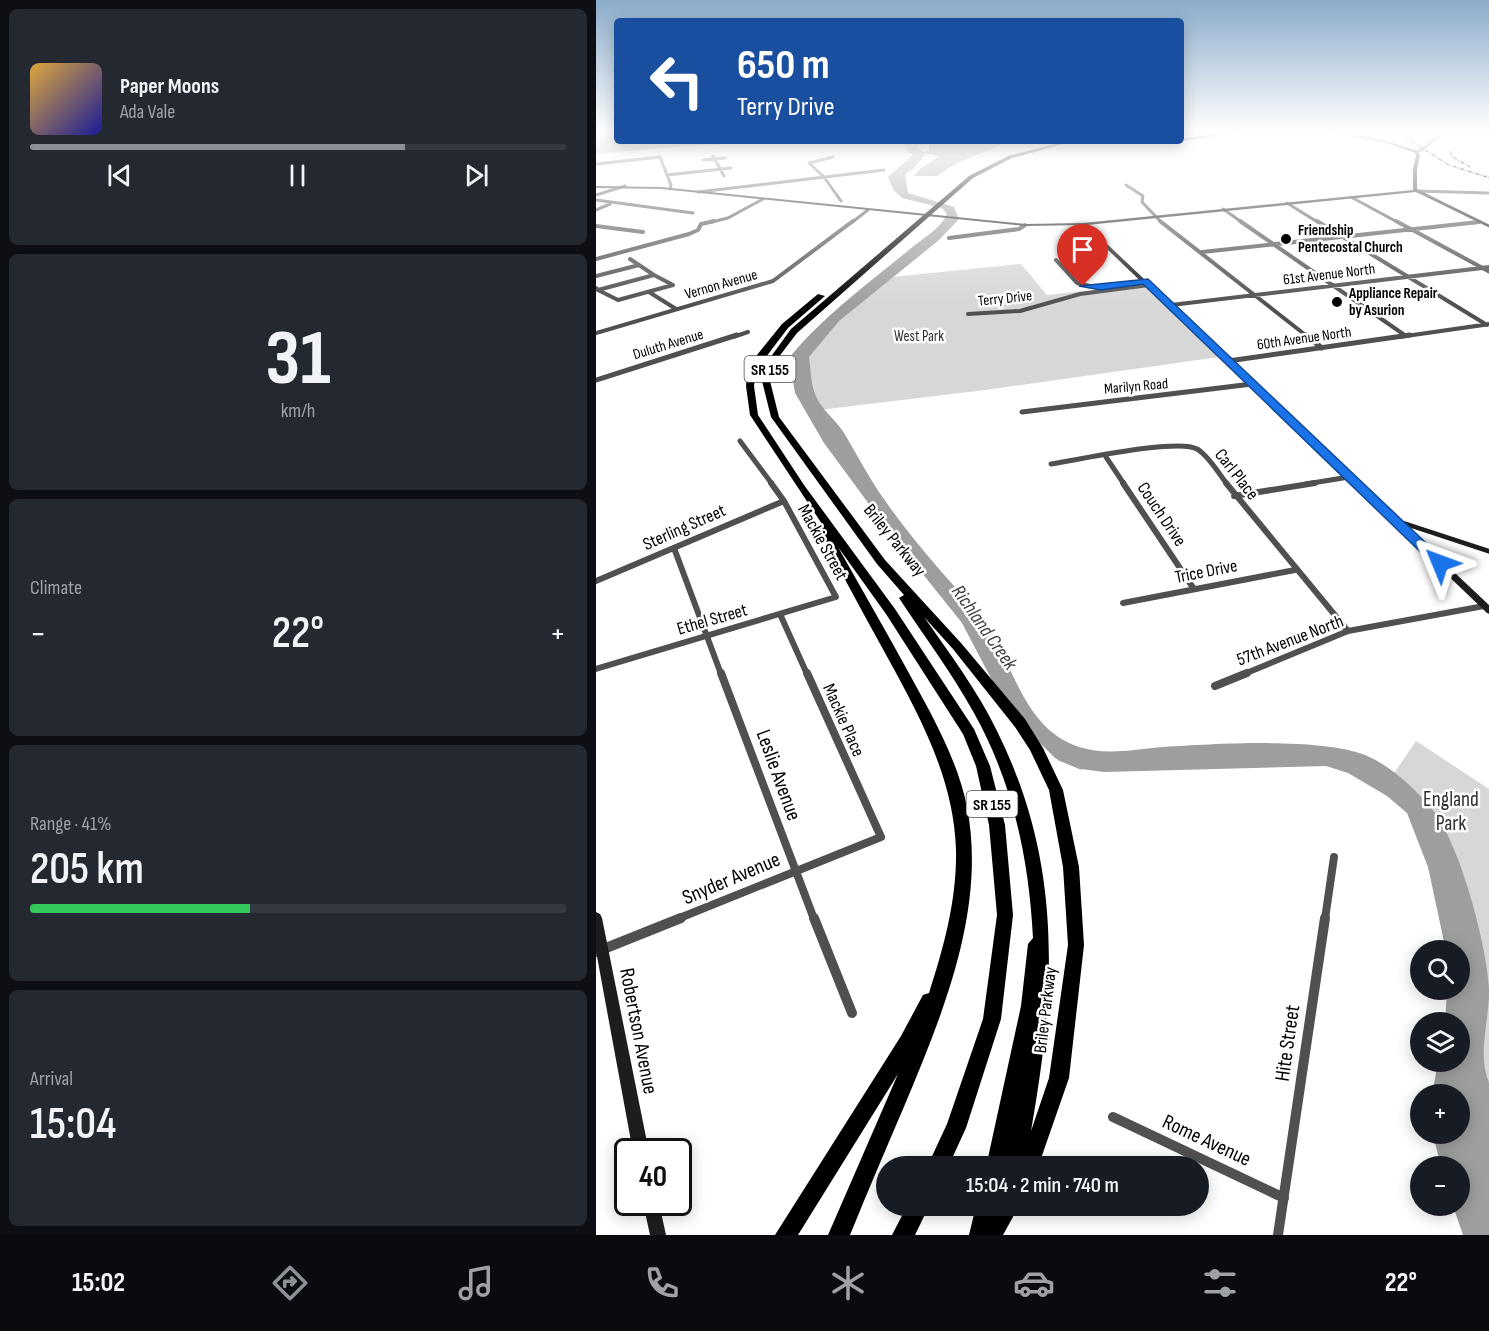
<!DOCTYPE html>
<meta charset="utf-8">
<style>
body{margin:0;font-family:"Sofia Sans Condensed",sans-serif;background:#242831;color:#f1f3f6;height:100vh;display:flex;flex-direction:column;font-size:22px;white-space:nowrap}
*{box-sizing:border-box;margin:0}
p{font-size:20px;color:#9ea1a6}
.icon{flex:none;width:33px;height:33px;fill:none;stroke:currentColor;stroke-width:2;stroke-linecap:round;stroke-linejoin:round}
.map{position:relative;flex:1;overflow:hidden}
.side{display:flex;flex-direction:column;gap:9px;padding:9px;background:#0d0f14;width:596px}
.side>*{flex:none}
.top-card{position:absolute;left:18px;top:18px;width:570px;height:126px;border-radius:6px;box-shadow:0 3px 15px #0003;background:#1a4fa0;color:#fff;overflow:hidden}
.tools{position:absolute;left:814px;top:940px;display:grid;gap:12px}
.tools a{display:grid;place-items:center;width:60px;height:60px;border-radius:50%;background:#171b24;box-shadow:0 3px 15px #0003;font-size:30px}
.speed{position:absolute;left:18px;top:1138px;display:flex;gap:12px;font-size:30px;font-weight:700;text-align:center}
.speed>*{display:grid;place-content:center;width:78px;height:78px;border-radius:50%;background:#171b24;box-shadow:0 3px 15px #0003;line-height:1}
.speed .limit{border:3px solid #111;border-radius:9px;background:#fff;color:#111}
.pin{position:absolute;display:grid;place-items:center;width:51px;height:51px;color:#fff;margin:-62px -26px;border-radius:50% 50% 50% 0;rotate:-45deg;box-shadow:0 0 6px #0007}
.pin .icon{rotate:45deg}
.me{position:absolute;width:66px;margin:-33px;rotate:314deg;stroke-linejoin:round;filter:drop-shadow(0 0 4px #0008)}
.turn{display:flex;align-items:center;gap:21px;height:126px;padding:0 24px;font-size:27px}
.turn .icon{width:78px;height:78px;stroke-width:2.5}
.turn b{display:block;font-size:42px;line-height:51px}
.big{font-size:45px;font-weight:600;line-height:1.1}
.side .widget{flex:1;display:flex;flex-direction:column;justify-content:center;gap:9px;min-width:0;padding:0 21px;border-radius:9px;background:#242831}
.side .dial{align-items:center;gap:0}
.dial b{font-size:78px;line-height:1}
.song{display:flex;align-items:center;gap:18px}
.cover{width:72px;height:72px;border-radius:9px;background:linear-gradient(135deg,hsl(40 70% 55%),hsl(240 70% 35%))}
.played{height:6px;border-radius:3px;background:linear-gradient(90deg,#8c9099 70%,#363941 70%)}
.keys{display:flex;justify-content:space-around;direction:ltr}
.heat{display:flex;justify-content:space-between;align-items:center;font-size:33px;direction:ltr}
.charge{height:9px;border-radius:4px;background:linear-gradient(90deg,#34c759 41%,#363941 0)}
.trip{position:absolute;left:280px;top:1156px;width:333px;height:60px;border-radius:30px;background:#171b24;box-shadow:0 3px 15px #0003;font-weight:600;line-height:60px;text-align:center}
.dock{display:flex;height:96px;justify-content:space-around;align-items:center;background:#090b0e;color:#9ea1a6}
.dock .icon{width:42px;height:42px}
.dock .on{color:#8c9099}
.dock b{font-size:27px;color:#f1f3f6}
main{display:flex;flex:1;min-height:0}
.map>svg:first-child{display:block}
.green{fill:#d7d7d7}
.water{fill:#9e9e9e}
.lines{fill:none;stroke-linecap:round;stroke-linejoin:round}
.stream{stroke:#9e9e9e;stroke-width:3}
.street-far5{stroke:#505050;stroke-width:3}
.street-far4{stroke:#505050;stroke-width:4}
.street-far3{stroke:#505050;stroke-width:5}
.street-far2{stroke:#505050;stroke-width:6}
.street-far1{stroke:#505050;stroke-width:8}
.street{stroke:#505050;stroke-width:10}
.secondary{fill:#1d1d1d;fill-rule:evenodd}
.highway{fill:#000;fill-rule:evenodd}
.rail{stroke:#000;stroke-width:1.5;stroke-dasharray:4 1.5 1 1.5;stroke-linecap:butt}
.route{fill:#1a73e8;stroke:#114b97;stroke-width:1.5}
.poi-dot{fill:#000;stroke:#fff;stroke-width:2}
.labels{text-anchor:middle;stroke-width:5;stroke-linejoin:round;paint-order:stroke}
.far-poi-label{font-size:15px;font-weight:bold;fill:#000;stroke:#fff;text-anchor:start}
.far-street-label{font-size:15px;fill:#000;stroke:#fff}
.far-park-label{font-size:15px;fill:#2e2e2e;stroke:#fff}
.shield{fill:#fff;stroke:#4c4c4c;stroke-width:1.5}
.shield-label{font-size:16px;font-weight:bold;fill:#000}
.street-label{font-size:18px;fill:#000;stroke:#fff}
.water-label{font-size:20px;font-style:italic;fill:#3f3f3f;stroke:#fff}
.near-street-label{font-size:21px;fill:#000;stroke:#fff}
.near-park-label{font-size:21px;fill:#2e2e2e;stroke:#fff}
</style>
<main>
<section class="side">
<div class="widget">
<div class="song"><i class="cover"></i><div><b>Paper Moons</b><p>Ada Vale</p></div></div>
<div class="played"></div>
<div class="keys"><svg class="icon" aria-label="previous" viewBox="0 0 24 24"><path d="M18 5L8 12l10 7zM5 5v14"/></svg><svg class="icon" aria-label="pause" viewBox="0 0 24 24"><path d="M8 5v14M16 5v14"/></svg><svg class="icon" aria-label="next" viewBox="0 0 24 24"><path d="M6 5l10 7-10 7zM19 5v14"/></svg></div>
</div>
<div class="widget dial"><b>31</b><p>km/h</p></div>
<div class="widget"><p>Climate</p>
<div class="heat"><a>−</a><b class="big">22°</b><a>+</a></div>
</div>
<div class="widget"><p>Range · 41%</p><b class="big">205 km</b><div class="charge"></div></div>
<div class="widget"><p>Arrival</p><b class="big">15:04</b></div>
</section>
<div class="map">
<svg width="894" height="1235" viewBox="0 0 894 1235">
<rect width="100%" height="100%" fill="#fff"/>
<path class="green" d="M425,264L451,295L548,284L623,357L389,390L223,410L210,355L235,324L296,277Z
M820,741L893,789V1235L864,1167V951L847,890L816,815L788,788Z"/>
<path class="water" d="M0,133H21V141H230L102,145L0,154Z
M311,141H324L322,148L327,152L333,151V143L404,141L405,145L361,163L341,176H318L325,168L344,156L330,153L318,168L309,174L312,193L358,207L363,219L343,240L243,321L213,357C215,371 215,389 223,402C230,413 241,422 248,433C262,456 274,480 290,502C311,532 335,560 359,587C367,595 376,603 383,612C416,655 424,728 483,747C512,756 538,749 568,747C619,744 723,737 769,755C794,765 819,789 836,809C863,841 891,945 893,988C894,1020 880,1055 894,1085L893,1235H867L857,1206H864V1167H845L837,1134H864V1095H836L842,1062H864V1023H849L851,990H864V951H850L832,867L811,813L791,796L752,773L730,766L508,772L485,769L459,758L437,736L398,684L366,623L298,538L228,443L199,393L193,358C225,318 274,282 314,249C327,238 343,230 351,214L346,208L306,198L297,189L292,177L317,155L310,150Z"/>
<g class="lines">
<path class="stream" d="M463,759L485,768"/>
<path class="street-far5" d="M820,152C832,149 836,138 847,133
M117,156L128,176
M237,157L213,163L228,177L245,201
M107,160L129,158
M0,164L64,157L75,185L74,189
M71,175L135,168
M530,185L547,196L546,202L566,223
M821,191L894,193
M102,192L288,170
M0,195L29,186
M755,197L803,223
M0,200L97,213
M691,203L723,223
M627,209L647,223
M0,210L14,204
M111,223L132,218L167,199
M255,223L272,210
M877,223L883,222"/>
<path class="street-far4" d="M564,221L712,337
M644,221L810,336
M721,221L891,325
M800,221L894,272
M0,226L47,232
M353,238L423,229L429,225
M606,252L883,222
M0,259L93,234L102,230L105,224L118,221
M34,259L58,275
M460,260L481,283L502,288
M58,275L77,285L22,300L2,290Z
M0,276L43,265
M0,288L2,290
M53,292L80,309
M575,305L894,267
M372,314L424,311L484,294L553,285
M0,333L177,281L257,221
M137,337L152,332
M803,337L894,324"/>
<path class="street-far3" d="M710,335L726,348
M632,361L814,335
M0,380L141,335
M426,412L656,384
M144,441L176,484
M510,457L528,484
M455,464C482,460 582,438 601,449C613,456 623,474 631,484
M710,484L753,477"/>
<path class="street-far2" d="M527,483L598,589
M630,483L752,631
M638,496L719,483
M78,548L125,674
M0,581L188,501
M527,603L699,570
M184,614L211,674
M0,669L240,597L188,501L175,483
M648,674L752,631L888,606"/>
<path class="street-far1" d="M125,673L218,919
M619,686L651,673
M81,919L285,837L211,673
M729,919L738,857"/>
<path class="street" d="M218,918L256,1013
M0,952L85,918
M517,1117L688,1198
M682,1235L729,918"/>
<path class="secondary" d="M735,133C764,133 794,141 821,151L824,155L821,169V189L894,225V228L820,192L491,225L802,519L894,549V554L809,526L894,606V614L891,613L486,225L429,226L65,189L0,188V186L65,187L429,224L487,223L817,190V169L820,155L819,153L791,143Z
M0,912L4,914L6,918L53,1152H37L0,951Z
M47,1203H63L70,1235H54Z"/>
<path class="highway" d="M624,133H639L637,134L585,141H583L585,139Z
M470,141H478L416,158L377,178L201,333L182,358L174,381L183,417L289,560L365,643L429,719L447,748L467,790L483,867L488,945L473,1078L442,1167H390L425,1006L432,944L437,938C433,859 417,783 378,713C356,673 328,636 303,598L308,595L281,564L175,417L166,381L174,358L195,329L373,176L412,156ZM328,617L357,649L419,727L434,750L453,790L467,867L472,945L453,1078L435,1131C460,989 467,864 401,731C381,690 354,654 328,617Z
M222,294L229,296L192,328L160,370L158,386L162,415L208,485L299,609L378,729L394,766L409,825L417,915L405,1019L370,1128L352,1167H331L351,1124L387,1019L401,915L393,825L380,766L367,734L290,614L242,547C264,586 287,626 309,666C333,710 361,757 371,807C391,910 346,1016 307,1109C289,1151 271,1193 254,1235H232L302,1074L202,1235H179L305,1036L327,995L333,993C348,947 361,899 360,850C358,777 322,713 288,651C265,610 243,568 221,527L226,524L154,415L150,386L152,370L161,355L186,324Z
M311,1206H333L319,1235H296Z
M380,1206H423L407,1235H373Z"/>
<path class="rail" d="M802,133L853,165L894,178
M855,151V156L874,167"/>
</g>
<linearGradient id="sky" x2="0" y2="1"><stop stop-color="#8aabca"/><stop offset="0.43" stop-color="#fff"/><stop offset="1" stop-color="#fff" stop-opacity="0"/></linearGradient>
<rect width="894" height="306" fill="url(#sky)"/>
<path class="route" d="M552,279L848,560V566H839L547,284L505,290L483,286Z"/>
<g class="poi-dot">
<circle cx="690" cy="239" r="6"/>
<circle cx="741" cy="302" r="6"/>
</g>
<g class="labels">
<g class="far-poi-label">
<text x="702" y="235">Friendship<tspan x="702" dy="17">Pentecostal Church</tspan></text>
<text x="753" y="298">Appliance Repair<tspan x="753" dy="17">by Asurion</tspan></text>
</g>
<g class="far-street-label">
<text transform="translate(733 274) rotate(-7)" y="5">61st Avenue North</text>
<text transform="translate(125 284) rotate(-16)" y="5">Vernon Avenue</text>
<text transform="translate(409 298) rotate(-6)" y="5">Terry Drive</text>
<text transform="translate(708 338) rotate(-8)" y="5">60th Avenue North</text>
<text transform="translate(72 344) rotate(-17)" y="5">Duluth Avenue</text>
<text transform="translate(540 386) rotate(-5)" y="5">Marilyn Road</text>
</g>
<g class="far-park-label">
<text x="323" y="341">West Park</text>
</g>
<g class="shield">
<rect x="148.5" y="356" width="51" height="26" rx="4.5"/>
<rect x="370.5" y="791" width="51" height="26" rx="4.5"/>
</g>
<g class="shield-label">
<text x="174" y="375">SR 155</text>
<text x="396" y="810">SR 155</text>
</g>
<g class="street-label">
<text transform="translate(641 474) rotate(52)" y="6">Carl Place</text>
<text transform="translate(566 514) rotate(56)" y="6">Couch Drive</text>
<text transform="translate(88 527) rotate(-24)" y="6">Sterling Street</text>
<text transform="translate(299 540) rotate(51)" y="6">Briley Parkway</text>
<text transform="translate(227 542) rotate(61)" y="6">Mackie Street</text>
<text transform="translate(610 571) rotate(-11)" y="6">Trice Drive</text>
<text transform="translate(116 619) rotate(-16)" y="6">Ethel Street</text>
<text transform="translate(694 640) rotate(-21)" y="6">57th Avenue North</text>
<text transform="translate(248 720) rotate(66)" y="6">Mackie Place</text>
<text transform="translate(449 1010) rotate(-83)" y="6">Briley Parkway</text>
</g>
<g class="water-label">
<text transform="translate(389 627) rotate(55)" y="7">Richland Creek</text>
</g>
<g class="near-street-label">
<text transform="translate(183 775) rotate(70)" y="7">Leslie Avenue</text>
<text transform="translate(135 878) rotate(-23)" y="7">Snyder Avenue</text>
<text transform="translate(43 1031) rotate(79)" y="7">Robertson Avenue</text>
<text transform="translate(691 1043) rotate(-82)" y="7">Hite Street</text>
<text transform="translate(611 1140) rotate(25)" y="7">Rome Avenue</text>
</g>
<g class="near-park-label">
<text x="855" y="806">England<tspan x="855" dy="24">Park</tspan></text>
</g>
</g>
</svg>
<div class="tools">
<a><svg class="icon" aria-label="search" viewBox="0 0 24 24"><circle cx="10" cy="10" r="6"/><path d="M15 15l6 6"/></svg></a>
<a><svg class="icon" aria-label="layers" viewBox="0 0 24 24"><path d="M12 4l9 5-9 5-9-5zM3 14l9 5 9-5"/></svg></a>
<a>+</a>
<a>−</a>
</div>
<div class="speed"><div class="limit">40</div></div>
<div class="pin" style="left:487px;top:286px;background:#d93025"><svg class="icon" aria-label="arrive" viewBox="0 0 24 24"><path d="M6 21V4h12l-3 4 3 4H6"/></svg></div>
<svg class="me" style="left:844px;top:563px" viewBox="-20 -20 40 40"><path d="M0-17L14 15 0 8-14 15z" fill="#1a73e8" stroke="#fff" stroke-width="4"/></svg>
<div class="trip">15:04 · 2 min · 740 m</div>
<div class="top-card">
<div class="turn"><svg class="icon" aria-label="left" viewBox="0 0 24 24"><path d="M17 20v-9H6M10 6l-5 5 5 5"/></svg><div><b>650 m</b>Terry Drive</div></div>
</div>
</div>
</main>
<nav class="dock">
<b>15:02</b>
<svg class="icon on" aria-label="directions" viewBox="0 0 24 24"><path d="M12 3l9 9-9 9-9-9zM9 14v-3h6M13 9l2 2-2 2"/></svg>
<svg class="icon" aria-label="music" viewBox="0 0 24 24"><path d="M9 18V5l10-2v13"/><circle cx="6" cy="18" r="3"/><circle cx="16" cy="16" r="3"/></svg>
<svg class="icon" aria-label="phone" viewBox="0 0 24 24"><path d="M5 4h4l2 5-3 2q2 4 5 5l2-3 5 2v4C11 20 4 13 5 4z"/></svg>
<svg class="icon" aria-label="climate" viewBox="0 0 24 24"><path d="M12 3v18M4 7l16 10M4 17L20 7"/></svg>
<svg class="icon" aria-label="car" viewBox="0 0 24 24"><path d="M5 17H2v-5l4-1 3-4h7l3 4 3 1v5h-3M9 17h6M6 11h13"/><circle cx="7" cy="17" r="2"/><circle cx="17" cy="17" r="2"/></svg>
<svg class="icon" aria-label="filters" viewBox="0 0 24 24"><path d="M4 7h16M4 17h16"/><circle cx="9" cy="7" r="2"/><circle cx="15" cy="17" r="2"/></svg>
<b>22°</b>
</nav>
